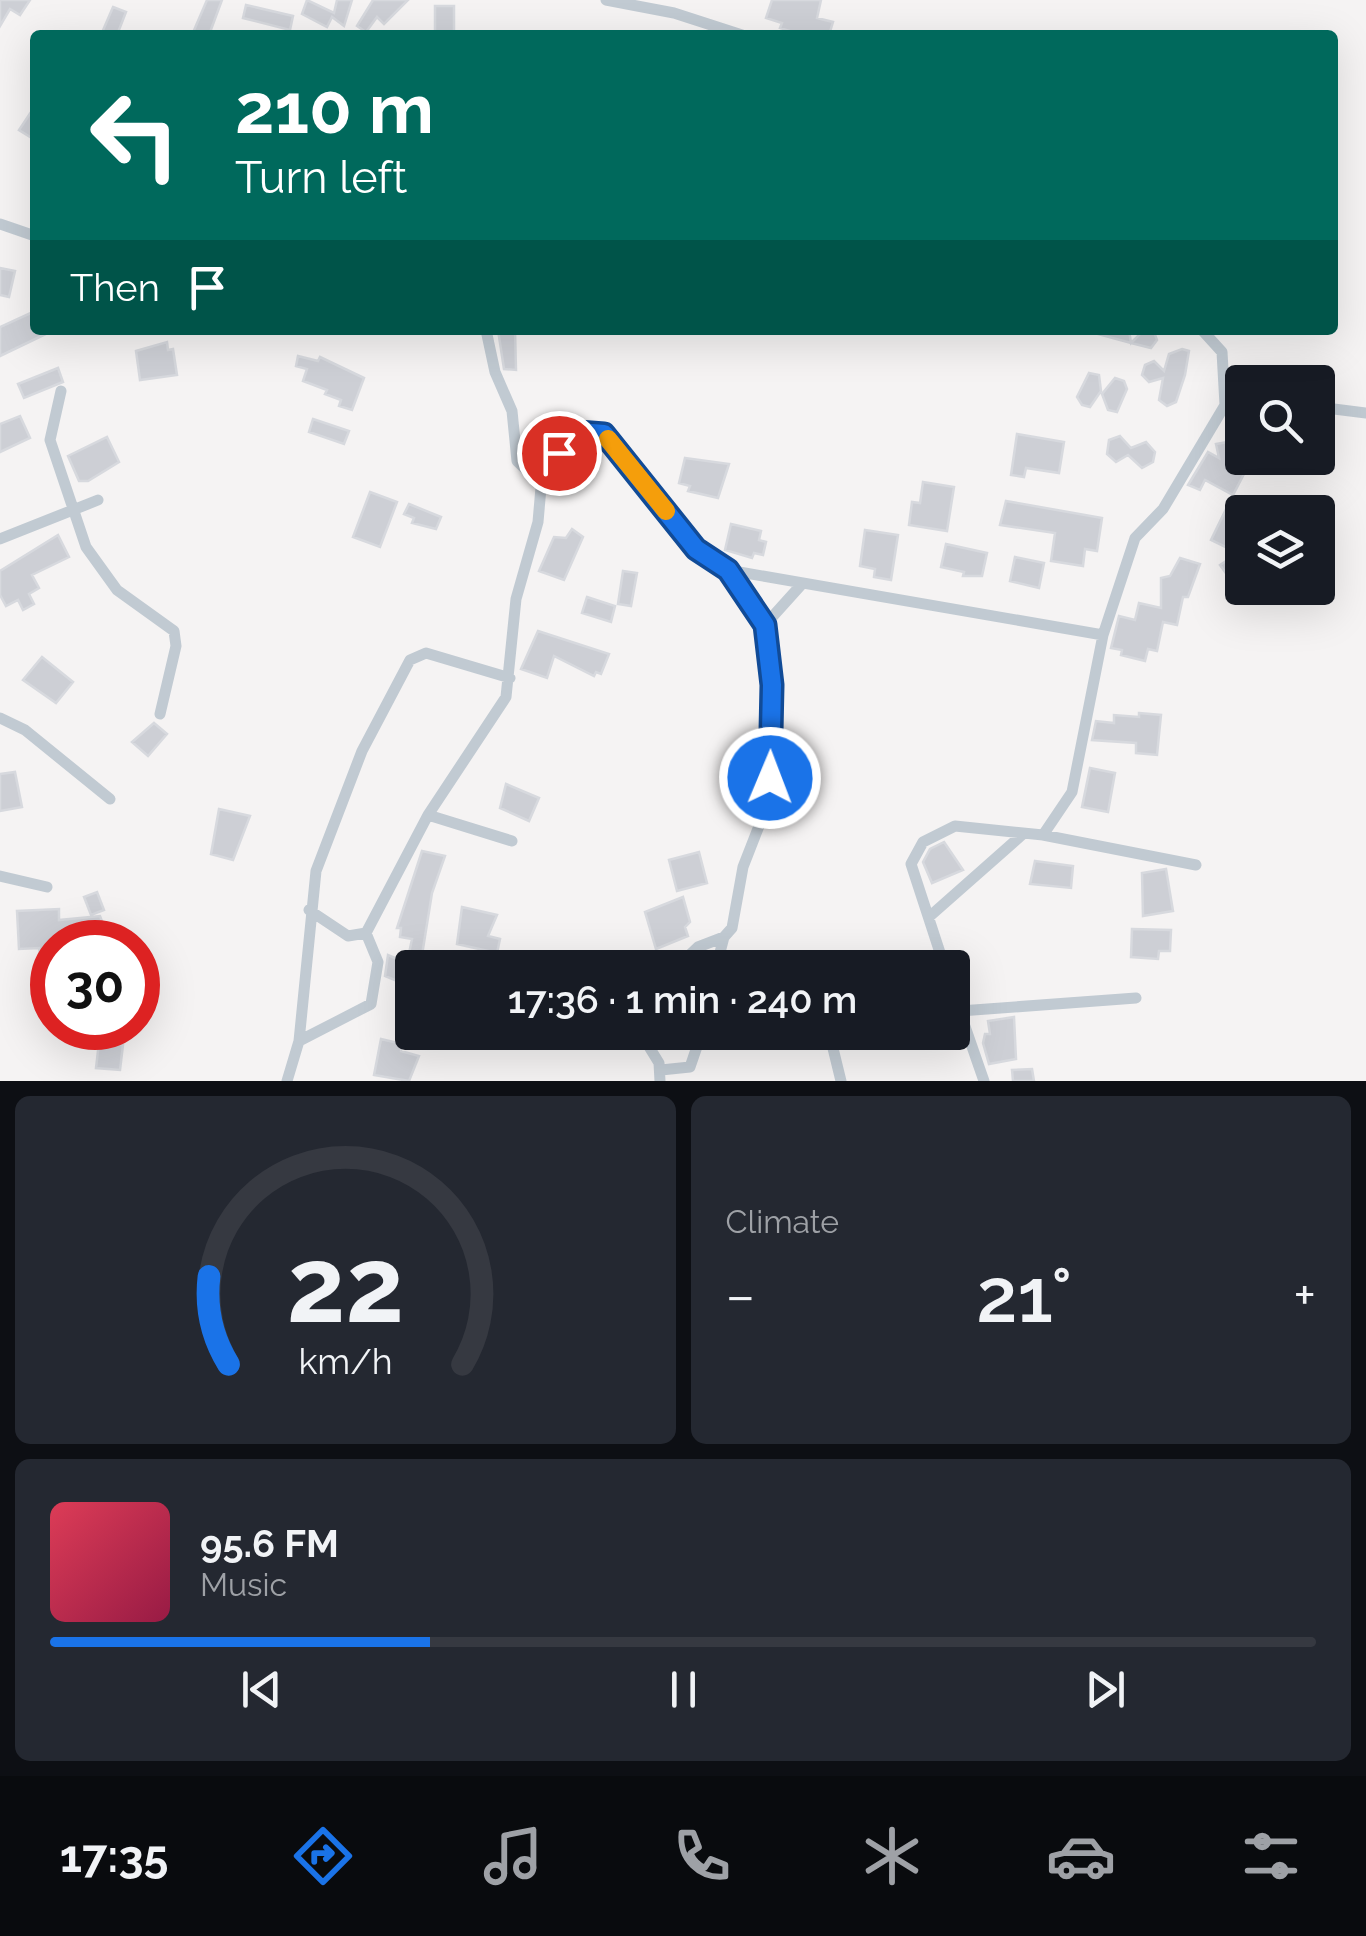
<!DOCTYPE html>
<meta charset="utf-8">
<style>
body{margin:0;font-family:Raleway,sans-serif;background:#242831;color:#f1f3f6;height:100vh;display:flex;flex-direction:column;font-size:38px;white-space:nowrap}
*{box-sizing:border-box;margin:0}
p{font-size:32px;color:#9ea1a6}
.icon{flex:none;width:55px;height:55px;fill:none;stroke:currentColor;stroke-width:2;stroke-linecap:round;stroke-linejoin:round}
.map{position:relative;height:1081px;overflow:hidden}
.side{display:flex;flex-direction:column;gap:15px;padding:15px;background:#0d0f14;flex:1}
.side>*{flex:none}
.banner{position:absolute;left:30px;top:30px;width:1308px;height:305px;border-radius:10px;box-shadow:0 10px 40px #0002;background:#00695c;color:#fff;overflow:hidden}
.buttons{position:absolute;left:1225px;top:365px;display:grid;gap:20px}
.buttons a{display:grid;place-items:center;width:110px;height:110px;border-radius:10px;background:#171b24;box-shadow:0 10px 40px #0002;font-size:50px}
.speed{position:absolute;left:30px;top:920px;display:flex;gap:20px;font-size:50px;font-weight:700;text-align:center}
.speed>*{display:grid;place-content:center;width:130px;height:130px;border-radius:50%;background:#171b24;box-shadow:0 10px 40px #0002;line-height:1}
.speed .limit{border:15px solid #d22;background:#fff;color:#111}
.pin{position:absolute;display:grid;place-items:center;width:85px;height:85px;color:#fff;margin:-42px;border:5px solid #fff;border-radius:50%;box-shadow:0 2px 10px #0007}
.me{position:absolute;width:110px;margin:-55px;rotate:1deg;stroke-linejoin:round;filter:drop-shadow(0 0 8px #0008)}
.turn{display:flex;align-items:center;gap:35px;height:210px;padding:0 40px;font-size:45px}
.turn .icon{width:130px;height:130px;stroke-width:2.5}
.turn b{display:block;font-size:70px;line-height:85px}
.then{display:flex;align-items:center;height:95px;padding:0 40px;background:#0003;gap:20px;font-size:38px}
.big{font-size:75px;font-weight:600;line-height:1.1}
.side .widget{flex:1;display:flex;flex-direction:column;justify-content:center;gap:15px;min-width:0;padding:0 35px;border-radius:15px;background:#242831}
.side .dial{align-items:center;gap:0}
.dial svg{height:260px;overflow:visible;fill:none;stroke:#363941;stroke-width:7;stroke-linecap:round;text-anchor:middle}
.dial text{fill:#f1f3f6;stroke:none}
.song{display:flex;align-items:center;gap:30px}
.cover{width:120px;height:120px;border-radius:15px;background:linear-gradient(135deg,hsl(350 70% 55%),hsl(340 70% 35%))}
.played{height:10px;border-radius:5px;background:linear-gradient(90deg,#1a73e8 30%,#363941 30%)}
.keys{display:flex;justify-content:space-around;direction:ltr}
.heat{display:flex;justify-content:space-between;align-items:center;font-size:55px;direction:ltr}
.side .tiles{flex:1;display:grid;gap:15px;grid-template-columns:1fr 1fr}
.widget:last-child{grid-column:span 2}
.trip{position:absolute;left:395px;top:950px;width:575px;height:100px;border-radius:10px;background:#171b24;box-shadow:0 10px 40px #0002;font-weight:600;line-height:100px;text-align:center}
.tab-bar{display:flex;height:160px;justify-content:space-around;align-items:center;background:#090b0e;color:#9ea1a6}
.tab-bar .icon{width:70px;height:70px}
.tab-bar .current{color:#1a73e8}
.tab-bar b{font-size:45px;color:#f1f3f6}
.map>svg:first-child{display:block}
.building{fill:#cdcfd5;stroke:#d7d9de;stroke-width:2.5}
.lines{fill:none;stroke-linecap:round;stroke-linejoin:round}
.street{stroke:#c1cad2;stroke-width:11}
.route-casing{stroke:#114b97;stroke-width:25}
.route{stroke:#1a73e8;stroke-width:18}
.slow{stroke:#f59e0b;stroke-width:18}
</style>
<div class="map">
<svg width="1366" height="1081" viewBox="0 0 1366 1081">
<rect width="100%" height="100%" fill="#f5f3f3"/>
<path class="building" d="M0,0H30L20,15L10,9L0,26Z
M207,0H222L209,35H192Z
M307,0L334,13L337,0H352L344,26L332,17L327,27L302,14Z
M373,0H408L384,24L377,17L366,32L357,26Z
M772,0H821L817,18L833,22L829,35H802L780,28L782,23L766,18Z
M246,5L293,16L290,30L243,18Z
M435,6H454V35H435Z
M113,7L126,12L117,35H101Z
M35,106V140L19,130Z
M0,268L15,271L9,297L0,295Z
M35,311V330H54L0,356V327Z
M498,330H515L516,370L504,369Z
M1095,330H1129L1131,343L1144,330L1154,332L1157,340L1151,348L1131,343L1094,333Z
M167,342L168,350L173,349L177,375L140,380L136,351Z
M1182,349L1189,351L1185,375L1176,402L1167,406L1159,400L1163,378L1149,382L1142,375L1145,365L1154,361L1164,371L1169,354Z
M298,356L318,361L320,357L364,378L352,410L339,406L341,400L325,394L327,390L303,381L307,369L296,366Z
M58,368L63,382L24,398L18,384Z
M1089,373L1099,375L1101,391L1090,407L1082,405L1077,397Z
M1115,378L1124,381L1127,389L1117,412L1108,410L1102,394Z
M20,416L30,438L0,452V424Z
M1318,416L1329,418L1331,447L1318,448Z
M313,419L349,431L344,444L309,432Z
M1017,434L1064,442L1059,473L1026,468L1024,477L1011,475Z
M1120,436L1131,448L1146,442L1155,452L1153,462L1142,468L1128,455L1116,462L1107,454L1109,440Z
M107,437L119,462L88,481H79L68,456Z
M1233,441L1235,452L1230,464L1245,472L1233,495L1205,480L1200,490L1188,485L1208,452L1219,458L1216,444Z
M685,458L729,464L718,498L688,491L690,486L679,483Z
M923,482L954,487L947,531L909,525L912,502L920,503Z
M370,492L397,502L380,547L353,537Z
M1006,501L1102,518L1097,551L1085,549L1083,566L1051,561L1055,533L1000,525Z
M1229,503L1242,509V528L1236,540L1242,550V567L1228,576L1220,565L1238,553L1211,540Z
M409,504L441,517L436,529L412,523L414,518L404,514Z
M1323,504L1328,537L1318,538V505Z
M731,524L761,531L759,540L766,542L763,555L754,553L752,558L725,550Z
M572,529L583,537L564,580L539,571L554,537L566,538Z
M865,530L898,535L891,580L874,577L875,569L860,566Z
M58,535L69,557L32,575L39,588L29,594L34,604L23,610L18,600L6,606L0,595V571Z
M946,544L987,553L982,576H963L964,572L941,567Z
M1015,557L1044,563L1039,588L1010,581Z
M1180,558L1200,564L1188,597H1183L1177,625L1163,622L1157,651L1148,649L1145,661L1121,655L1122,650L1111,648L1119,616L1135,620L1139,603L1161,608V578L1170,576Z
M623,571L637,573L631,606L618,604Z
M587,597L615,606L611,622L582,613Z
M538,631L609,654L601,674L596,672L594,676L554,656L547,678L521,669Z
M42,657L73,682L56,703L23,680Z
M1139,713L1161,715L1157,755L1136,753V743L1092,740L1096,721L1114,723V715L1139,717Z
M154,723L167,734L148,756L132,742Z
M1090,768L1115,773L1108,812L1082,807Z
M15,772L22,807L0,811V774Z
M506,784L539,798L529,821L500,808Z
M219,809L250,816L233,860L211,854Z
M944,842L963,870L932,883L923,862L930,849Z
M422,851L445,856L432,893L422,955L458,963L457,968H412V1001L399,998L402,983L385,976L388,955L407,963L412,939L400,937L401,928H397Z
M699,852L707,883L677,891L669,860Z
M1035,861L1073,866L1071,888L1030,884Z
M1166,869L1173,911L1143,916L1142,873Z
M97,892L104,910L91,915L84,897Z
M683,897L690,922L685,927L688,936L656,949L645,912Z
M462,907L497,915L488,936L500,939L497,953L457,944Z
M59,909V920L100,916L105,929L52,942V1000L46,1001L39,974H43L39,948L19,949L17,911Z
M1132,929L1171,930L1170,951H1159L1158,959L1131,957Z
M1014,1017L1016,1059L989,1064L983,1043L985,1034H990L988,1021Z
M842,1032H886V1033L858,1044L856,1040L847,1044Z
M381,1039L402,1044L401,1051L419,1056L409,1081L374,1075Z
M99,1042L123,1045L120,1070L96,1068Z
M1032,1069L1034,1081H1013L1012,1070Z"/>
<g class="lines">
<path class="street" d="M606,0L674,13L742,35
M0,224L35,236
M486,330L495,372L512,411L517,461L540,483
M61,391L50,440L86,547L117,590L174,631L176,646L160,714
M1225,405L1242,406
M1318,407L1366,413
M0,539L98,500
M765,625L801,585
M0,718L25,730L110,799
M428,815L512,841
M1043,835L1072,792L1103,635
M0,876L47,887
M309,910L348,936L366,933L428,815L506,697L516,599L538,522L542,476L573,435L590,430L604,434L696,549L728,570L1103,635L1135,538L1163,509L1225,405L1222,352L1202,330
M929,917L1023,834
M676,968L698,947L724,937
M716,968L724,937L732,928L743,867L768,803L770,778L772,685L765,625L728,570
M945,968L911,864L923,842L955,826L1043,835L1196,865
M952,989L984,1081
M960,1011L1136,998
M640,1032L659,1063L660,1081
M829,1032L841,1081
M299,1041L371,1004L378,962L366,933
M661,1070L690,1067L702,1032
M287,1081L299,1041L316,871L362,751L410,660L426,653L510,678"/>
</g>
<g class="lines">
<defs>
<path id="route" d="M559,453L578,432L604,434L696,549L728,570L765,625L772,685L770,778"/>
</defs>
<use href="#route" class="route-casing"/>
<use href="#route" class="route"/>
<path class="slow" d="M608,439L666,511"/>
</g>
</svg>
<div class="buttons">
<a><svg class="icon" aria-label="search" viewBox="0 0 24 24"><circle cx="10" cy="10" r="6"/><path d="M15 15l6 6"/></svg></a>
<a><svg class="icon" aria-label="layers" viewBox="0 0 24 24"><path d="M12 4l9 5-9 5-9-5zM3 14l9 5 9-5"/></svg></a>
</div>
<div class="speed"><div class="limit">30</div></div>
<div class="pin" style="left:559px;top:453px;background:#d93025"><svg class="icon" aria-label="arrive" viewBox="0 0 24 24"><path d="M6 21V4h12l-3 4 3 4H6"/></svg></div>
<svg class="me" style="left:770px;top:778px" viewBox="-20 -20 40 40"><circle r="17" fill="#1a73e8" stroke="#fff" stroke-width="3"/><path d="M0-11L8 9 0 5-8 9z" fill="#fff"/></svg>
<div class="trip">17:36 · 1 min · 240 m</div>
<div class="banner">
<div class="turn"><svg class="icon" aria-label="left" viewBox="0 0 24 24"><path d="M17 20v-9H6M10 6l-5 5 5 5"/></svg><div><b>210 m</b>Turn left</div></div>
<div class="then">Then<svg class="icon" aria-label="arrive" viewBox="0 0 24 24"><path d="M6 21V4h12l-3 4 3 4H6"/></svg></div>
</div>
</div>
<section class="side">
<div class="tiles">
<div class="widget dial"><svg viewBox="0 0 100 80">
<path d="M14 69A42 42 0 1 1 86 69"/>
<path d="M14 69A42 42 0 0 1 8 42" stroke="#1a73e8"/>
<text x="50" y="56" font-size="32" font-weight="700">22</text>
<text x="50" y="72" font-size="11">km/h</text>
</svg></div>
<div class="widget"><p>Climate</p>
<div class="heat"><a>−</a><b class="big">21°</b><a>+</a></div>
</div>
<div class="widget">
<div class="song"><i class="cover"></i><div><b>95.6 FM</b><p>Music</p></div></div>
<div class="played"></div>
<div class="keys"><svg class="icon" aria-label="previous" viewBox="0 0 24 24"><path d="M18 5L8 12l10 7zM5 5v14"/></svg><svg class="icon" aria-label="pause" viewBox="0 0 24 24"><path d="M8 5v14M16 5v14"/></svg><svg class="icon" aria-label="next" viewBox="0 0 24 24"><path d="M6 5l10 7-10 7zM19 5v14"/></svg></div>
</div>
</div>
</section>
<nav class="tab-bar">
<b>17:35</b>
<svg class="icon current" aria-label="directions" viewBox="0 0 24 24"><path d="M12 3l9 9-9 9-9-9zM9 14v-3h6M13 9l2 2-2 2"/></svg>
<svg class="icon" aria-label="music" viewBox="0 0 24 24"><path d="M9 18V5l10-2v13"/><circle cx="6" cy="18" r="3"/><circle cx="16" cy="16" r="3"/></svg>
<svg class="icon" aria-label="phone" viewBox="0 0 24 24"><path d="M5 4h4l2 5-3 2q2 4 5 5l2-3 5 2v4C11 20 4 13 5 4z"/></svg>
<svg class="icon" aria-label="climate" viewBox="0 0 24 24"><path d="M12 3v18M4 7l16 10M4 17L20 7"/></svg>
<svg class="icon" aria-label="car" viewBox="0 0 24 24"><path d="M5 17H2v-5l4-1 3-4h7l3 4 3 1v5h-3M9 17h6M6 11h13"/><circle cx="7" cy="17" r="2"/><circle cx="17" cy="17" r="2"/></svg>
<svg class="icon" aria-label="filters" viewBox="0 0 24 24"><path d="M4 7h16M4 17h16"/><circle cx="9" cy="7" r="2"/><circle cx="15" cy="17" r="2"/></svg>
</nav>
